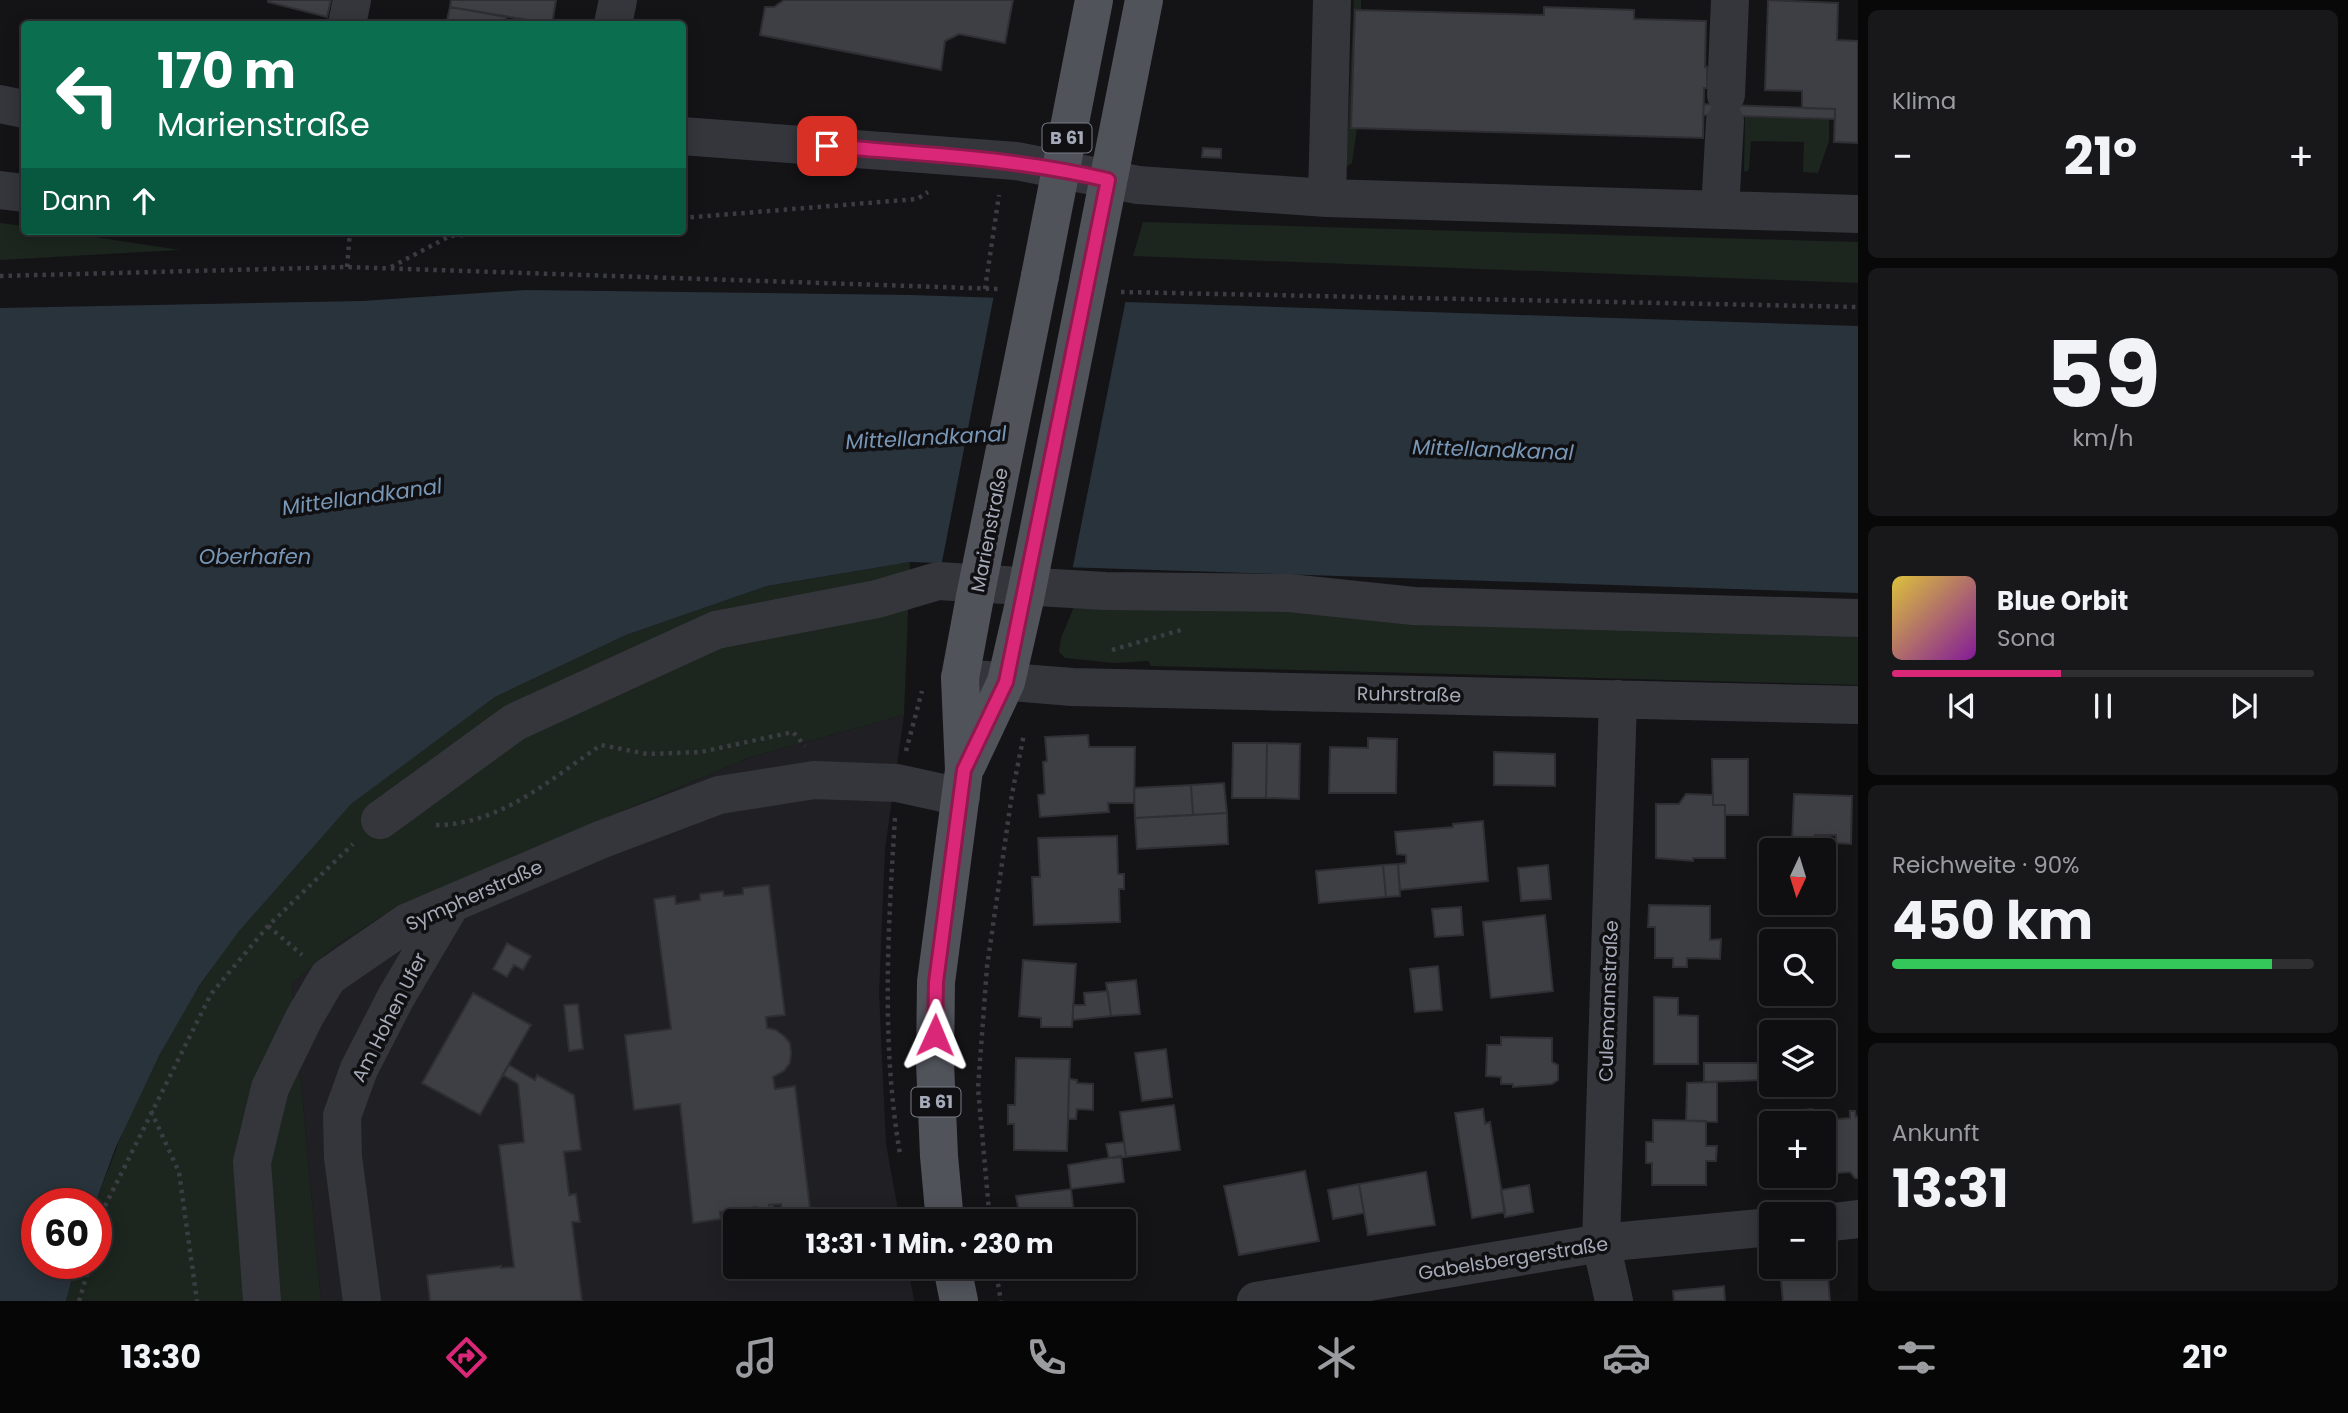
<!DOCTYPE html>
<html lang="de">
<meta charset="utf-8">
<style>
body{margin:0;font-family:Poppins,sans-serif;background:#18181a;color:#f1f3f6;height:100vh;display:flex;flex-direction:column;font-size:26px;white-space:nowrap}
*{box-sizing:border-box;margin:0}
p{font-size:23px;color:#9b9c9f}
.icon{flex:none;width:38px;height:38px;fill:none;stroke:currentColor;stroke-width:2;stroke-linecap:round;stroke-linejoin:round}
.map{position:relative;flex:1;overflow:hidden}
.details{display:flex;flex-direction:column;gap:10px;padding:10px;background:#080809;width:490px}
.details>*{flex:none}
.top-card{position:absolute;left:21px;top:21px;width:665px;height:214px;border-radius:7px;box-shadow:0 4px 18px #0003,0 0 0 2px #2f2f31;background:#0b6e4f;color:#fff;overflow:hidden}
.needle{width:46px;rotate:184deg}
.tools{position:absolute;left:1759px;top:838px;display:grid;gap:14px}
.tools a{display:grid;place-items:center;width:77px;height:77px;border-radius:7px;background:#0f0f11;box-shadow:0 4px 18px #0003,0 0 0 2px #2f2f31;font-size:35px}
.speed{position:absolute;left:21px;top:1188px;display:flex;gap:14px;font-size:35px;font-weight:700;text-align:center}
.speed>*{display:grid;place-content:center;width:91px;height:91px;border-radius:50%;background:#0f0f11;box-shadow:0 4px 18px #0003,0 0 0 2px #2f2f31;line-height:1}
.speed .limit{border:10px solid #d22;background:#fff;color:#111}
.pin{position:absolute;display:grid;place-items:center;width:60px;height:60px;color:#fff;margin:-30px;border-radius:14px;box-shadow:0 4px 10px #0006}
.me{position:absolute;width:77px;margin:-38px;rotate:1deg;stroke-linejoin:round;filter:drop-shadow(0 0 5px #0008)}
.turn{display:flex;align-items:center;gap:24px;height:147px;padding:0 21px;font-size:32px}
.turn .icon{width:91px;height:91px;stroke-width:2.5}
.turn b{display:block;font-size:49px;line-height:60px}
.then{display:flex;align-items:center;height:66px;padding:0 21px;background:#0003;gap:14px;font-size:26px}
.big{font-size:52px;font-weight:700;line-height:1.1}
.details .widget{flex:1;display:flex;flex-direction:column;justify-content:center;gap:10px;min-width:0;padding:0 24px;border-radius:10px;background:#18181a}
.details .dial{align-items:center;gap:0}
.dial b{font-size:91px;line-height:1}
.song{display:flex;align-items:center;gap:21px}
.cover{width:84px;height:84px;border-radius:10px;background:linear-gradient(135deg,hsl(50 70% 55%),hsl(290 70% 35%))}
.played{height:7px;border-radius:4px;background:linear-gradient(90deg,#db2777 40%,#2f2f31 40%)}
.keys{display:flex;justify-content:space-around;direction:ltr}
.heat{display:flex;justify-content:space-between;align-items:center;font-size:38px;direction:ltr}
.charge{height:10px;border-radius:5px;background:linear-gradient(90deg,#34c759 90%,#2f2f31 0)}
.trip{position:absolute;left:723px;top:1209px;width:413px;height:70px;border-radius:7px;background:#0f0f11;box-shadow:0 4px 18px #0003,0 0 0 2px #2f2f31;font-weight:700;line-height:70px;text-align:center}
.menu{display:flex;height:112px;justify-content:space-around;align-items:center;background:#060607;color:#9b9c9f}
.menu .icon{width:49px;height:49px}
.menu .current{color:#db2777}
.menu b{font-size:32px;color:#f1f3f6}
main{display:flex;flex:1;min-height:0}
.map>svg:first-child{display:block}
.built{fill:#202024}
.green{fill:#1c251e}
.water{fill:#29333c}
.pier{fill:#141417}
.building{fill:#3e3f44;stroke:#2e2e33;stroke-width:2}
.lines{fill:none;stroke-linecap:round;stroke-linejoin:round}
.path{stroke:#3b3d43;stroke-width:4.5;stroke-dasharray:3.5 5;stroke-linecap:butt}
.minor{stroke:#35363c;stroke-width:38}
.major{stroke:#51535b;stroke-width:38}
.major-bridge{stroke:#51535b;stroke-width:38}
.route-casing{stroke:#8e194d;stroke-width:18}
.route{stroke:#db2777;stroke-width:12}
.labels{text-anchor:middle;stroke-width:7;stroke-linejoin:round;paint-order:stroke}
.shield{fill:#100f12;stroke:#787c86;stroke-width:2}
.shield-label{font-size:18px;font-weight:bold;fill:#a5aab8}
.street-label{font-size:19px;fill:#a5aab8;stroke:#100f12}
.water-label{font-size:21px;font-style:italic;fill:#7897b7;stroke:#100f12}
</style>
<main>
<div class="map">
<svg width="1858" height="1301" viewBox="0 0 1858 1301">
<rect width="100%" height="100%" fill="#141417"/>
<path class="built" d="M904,715L885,849L879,993L886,1144L900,1221L735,1222V1267H908L914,1301H321L292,984L334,947L377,919L459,880L751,757Z"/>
<path class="green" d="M1354,0H1361V10H1355L1351,127L1357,128L1352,163L1348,166L1346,164Z
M1745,117L1829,119V141L1818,173L1803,172L1804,142L1751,141L1749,169L1747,172L1744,171Z
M1143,222L1858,242V283L1133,256Z
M0,223L24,226V231H56L180,250L0,260Z
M910,562L904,715L751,757L459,880L377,919L334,947L292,984L321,1301H66L76,1264H96L95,1204L125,1126L159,1056L194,994L240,928L351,803L495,697L626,635L767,586Z
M1076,602L1858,629V685L1151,666L1148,661L1114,663L1065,658L1059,652L1061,638Z"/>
<path class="water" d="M525,290L910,295L1858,326V593L910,562L767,586L626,635L495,697L351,804L239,931L199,986L159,1056L115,1149L95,1204H37V1264H76L66,1301H0V308L362,301Z"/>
<path class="pier" d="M994,295L1126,299L1072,571L941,567Z"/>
<path class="building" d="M268,0H331L327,17L268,2Z
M451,0H556L552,24L450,7Z
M784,0H1013L1005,43L959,34L945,41L941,70L760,35L765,7H774Z
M1768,0L1838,3L1837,40L1858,41V143L1834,142L1835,109L1802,108V91L1765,90Z
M450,7L506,17L505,24H446Z
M1544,7L1634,10V19L1706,21L1705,67H1707V88H1704L1703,138L1351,128L1355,10L1544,15Z
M1704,104L1835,109V119L1703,115Z
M1203,148L1221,149V158L1202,157Z
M1088,735L1089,747H1135L1134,803H1108L1109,812L1040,817L1038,795L1045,794L1043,762L1047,761L1045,737Z
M1368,738L1397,739L1396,793H1329L1330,747L1368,748Z
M1233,743H1267L1266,798H1232Z
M1267,743L1300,744L1299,799L1266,798Z
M1494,752L1555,754V786L1494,785Z
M1712,759H1748V815H1725V805H1713Z
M1224,783L1227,813L1193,815L1191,785Z
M1191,785L1193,815L1135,818L1134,788Z
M1686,794L1713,795V805H1725V858H1693V861L1656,858V804H1679Z
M1794,794L1852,796L1851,844L1836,843V835H1815V842H1792Z
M1227,813L1228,844L1137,849L1135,818Z
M1483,821L1488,881L1400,890L1398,864L1406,863V855L1397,854L1395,832L1453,827V824Z
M1117,836L1118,874H1124V889H1119L1120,922L1034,925L1032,877H1040L1038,838Z
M1398,864L1400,896L1386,897L1383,865Z
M1383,865L1386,897L1319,903L1316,871Z
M1548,865L1551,899L1521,901L1518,868Z
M769,885L785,1015L766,1017L767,1028L776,1030L784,1036L790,1043L791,1053L790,1063L784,1071L773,1077L775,1089L795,1086L810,1208L782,1212L781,1204L769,1205L768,1210L764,1212H760L757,1207L728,1211L720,1212L721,1219L693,1223L680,1104L634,1110L625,1035L671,1029L654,899L675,896L676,904L700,900V894L723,891L724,896L743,894V888Z
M1649,905L1710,906V940L1721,939L1720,959L1687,958V967H1673V958H1655V927H1648Z
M1461,907L1463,935L1435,937L1432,909Z
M1545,915L1553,991L1491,998L1483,922Z
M507,943L531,956L523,970L514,965L507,977L493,969Z
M1023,960L1076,964L1072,1027H1041V1018L1019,1016Z
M1438,966L1442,1010L1415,1012L1410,969Z
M1136,980L1140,1014L1111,1016L1106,983Z
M1108,991L1111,1016L1073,1020V1005H1085L1084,993Z
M473,993L531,1025L480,1115L422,1083Z
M1654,997L1678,998V1015L1698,1016V1064H1654Z
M578,1004L583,1049L569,1051L564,1005Z
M1501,1037L1552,1038V1062L1558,1065V1080L1552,1084L1513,1087V1084H1501V1077L1486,1076L1487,1045H1501Z
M1166,1049L1172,1097L1142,1101L1135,1053Z
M1016,1058L1070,1059L1067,1151L1014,1150V1124H1008V1105H1015Z
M1704,1063H1763V1080L1704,1082Z
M509,1065L535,1080L537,1075L574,1095L581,1150L564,1152L569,1195L576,1194L580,1222H572L582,1301H430L427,1275L501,1266V1268L514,1267L499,1145L524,1142L518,1084L503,1075Z
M1069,1079L1077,1080V1083L1093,1084V1110L1077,1109L1076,1119H1068Z
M1717,1082V1122L1686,1121L1687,1083Z
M1174,1105L1180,1150L1126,1157L1120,1112Z
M1483,1109L1485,1124L1490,1122L1505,1212L1472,1218L1455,1113Z
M1812,1109L1813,1124H1795L1794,1111Z
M1850,1111H1855L1856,1117H1858V1178H1855L1850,1172L1825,1174L1824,1124H1820V1121L1850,1118Z
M1653,1120L1706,1121V1146H1717L1716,1161H1706V1185H1652V1163H1646V1142H1653Z
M1124,1142L1126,1157L1109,1158L1106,1144Z
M1121,1156L1124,1182L1071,1189L1068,1165Z
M1305,1171L1319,1241L1239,1255L1224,1186Z
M1426,1172L1435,1225L1368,1235L1359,1184Z
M1359,1184L1364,1213L1333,1219L1328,1190Z
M1529,1185L1533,1212L1505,1217L1501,1190Z
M1071,1189L1075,1222H1021L1016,1196Z
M769,1205H773L779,1222H735V1235L724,1234L728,1211L757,1207L760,1212H764L768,1210Z
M1797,1273L1802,1279L1828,1277L1830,1301H1783L1781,1281L1785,1275Z
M1724,1286L1725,1301H1674L1673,1291Z"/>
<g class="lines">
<path class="path" d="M682,218L917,199L928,192
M347,267L350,231
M391,267L450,236L512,231
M0,276L347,267L1000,289
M985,289L999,195
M1121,292L1858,307
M1112,650L1181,630
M906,751L922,691
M895,818C888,930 881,1043 900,1154
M436,825C500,825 551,779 601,745L647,754L701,752L793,732L805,746
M268,926L302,955
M151,1111L179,1172L197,1301
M990,1222L978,1088L987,967L1012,794L1024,734
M96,1239L105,1206L211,994L268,926L353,844
M995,1267L1001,1301
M79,1301L90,1264"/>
<path class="minor" d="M347,24L352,0
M613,24L618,0
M1726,95L1730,0
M0,104L24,109
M682,136L1016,161L1138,185L1327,198L1858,214
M0,190L24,193
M1327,198L1332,0
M1720,210L1725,121
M960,678L1072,687L1858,705
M380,820L515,722L716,630L877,599L938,581L1105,591L1289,593L1414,606L1858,618
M1824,1223L1858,1219
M262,1301L252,1162L270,1088L304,1018L328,977L408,922L600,840L719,795L814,780L897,783L961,797
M362,1301L343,1157L342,1116L359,1069L396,997L451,904
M1256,1301L1601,1243L1771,1227
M1614,1301L1601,1243L1618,699"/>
<path class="major" d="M1040,276L1094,0
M1089,278L1144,0
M967,765L1006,682L1025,599
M945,1222L939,1156L935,1062L936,982L964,770L960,678L975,597
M952,1267L959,1301"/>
<path class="major-bridge" d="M975,597L1040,276
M1025,599L1089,278"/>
</g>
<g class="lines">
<defs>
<path id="route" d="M827,146C921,154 1016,158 1108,180L1006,682L964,770L936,982L935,1035"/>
</defs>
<use href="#route" class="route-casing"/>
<use href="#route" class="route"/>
</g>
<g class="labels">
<g class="shield">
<rect x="1042.5" y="123.5" width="49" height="29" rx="5"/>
<rect x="911.5" y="1087.5" width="49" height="29" rx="5"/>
</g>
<g class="shield-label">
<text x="1067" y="144">B 61</text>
<text x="936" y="1108">B 61</text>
</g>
<g class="street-label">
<text transform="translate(989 530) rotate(-79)" y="7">Marienstraße</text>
<text transform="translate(1409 694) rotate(1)" y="7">Ruhrstraße</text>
<text transform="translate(474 895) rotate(-24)" y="7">Sympherstraße</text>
<text transform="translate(1608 1001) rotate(-88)" y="7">Culemannstraße</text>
<text transform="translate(389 1017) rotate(-63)" y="7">Am Hohen Ufer</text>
<text transform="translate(1513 1258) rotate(-9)" y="7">Gabelsbergerstraße</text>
</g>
<g class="water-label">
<text transform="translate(926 438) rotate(-3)" y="7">Mittellandkanal</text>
<text transform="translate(1493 450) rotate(2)" y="7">Mittellandkanal</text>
<text transform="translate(362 497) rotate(-8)" y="7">Mittellandkanal</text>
<text x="255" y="564">Oberhafen</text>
</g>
</g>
</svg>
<div class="tools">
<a><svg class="needle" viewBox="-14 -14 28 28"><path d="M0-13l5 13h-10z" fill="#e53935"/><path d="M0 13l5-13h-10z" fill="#9b9c9f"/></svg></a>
<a><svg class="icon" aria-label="search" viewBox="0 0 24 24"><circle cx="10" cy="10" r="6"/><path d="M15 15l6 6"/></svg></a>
<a><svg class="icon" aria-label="layers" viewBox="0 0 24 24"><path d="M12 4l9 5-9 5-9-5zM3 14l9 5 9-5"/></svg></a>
<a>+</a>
<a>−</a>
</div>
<div class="speed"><div class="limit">60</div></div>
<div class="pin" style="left:827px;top:146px;background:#d93025"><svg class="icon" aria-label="arrive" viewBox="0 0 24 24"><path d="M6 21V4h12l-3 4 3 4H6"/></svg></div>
<svg class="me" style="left:935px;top:1035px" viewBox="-20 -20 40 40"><path d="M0-17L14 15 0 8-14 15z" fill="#db2777" stroke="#fff" stroke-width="4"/></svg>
<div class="trip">13:31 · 1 Min. · 230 m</div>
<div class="top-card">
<div class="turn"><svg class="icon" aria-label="left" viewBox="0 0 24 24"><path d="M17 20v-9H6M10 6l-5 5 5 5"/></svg><div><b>170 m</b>Marienstraße</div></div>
<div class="then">Dann<svg class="icon" aria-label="ahead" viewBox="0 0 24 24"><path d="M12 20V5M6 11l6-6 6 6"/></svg></div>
</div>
</div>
<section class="details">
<div class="widget"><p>Klima</p>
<div class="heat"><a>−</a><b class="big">21°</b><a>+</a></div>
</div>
<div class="widget dial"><b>59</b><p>km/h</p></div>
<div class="widget">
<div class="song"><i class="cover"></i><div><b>Blue Orbit</b><p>Sona</p></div></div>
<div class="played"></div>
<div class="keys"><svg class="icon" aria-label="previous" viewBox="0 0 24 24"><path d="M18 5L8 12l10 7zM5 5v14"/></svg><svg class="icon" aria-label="pause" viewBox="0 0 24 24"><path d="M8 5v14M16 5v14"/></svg><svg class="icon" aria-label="next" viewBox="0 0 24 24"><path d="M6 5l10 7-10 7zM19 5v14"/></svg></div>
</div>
<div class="widget"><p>Reichweite · 90%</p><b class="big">450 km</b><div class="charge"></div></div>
<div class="widget"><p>Ankunft</p><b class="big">13:31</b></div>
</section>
</main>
<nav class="menu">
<b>13:30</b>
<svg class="icon current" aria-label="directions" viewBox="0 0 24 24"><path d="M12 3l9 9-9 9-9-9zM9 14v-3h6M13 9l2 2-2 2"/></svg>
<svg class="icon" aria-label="music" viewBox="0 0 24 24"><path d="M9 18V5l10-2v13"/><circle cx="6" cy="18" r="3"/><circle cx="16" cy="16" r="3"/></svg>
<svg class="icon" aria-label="phone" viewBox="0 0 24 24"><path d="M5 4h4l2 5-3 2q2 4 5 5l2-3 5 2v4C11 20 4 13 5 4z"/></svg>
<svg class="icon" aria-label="climate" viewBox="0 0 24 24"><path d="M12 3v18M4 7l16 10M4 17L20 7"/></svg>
<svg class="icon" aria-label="car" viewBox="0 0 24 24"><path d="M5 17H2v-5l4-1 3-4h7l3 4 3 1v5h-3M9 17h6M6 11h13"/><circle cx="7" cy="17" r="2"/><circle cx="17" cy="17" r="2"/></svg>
<svg class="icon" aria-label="filters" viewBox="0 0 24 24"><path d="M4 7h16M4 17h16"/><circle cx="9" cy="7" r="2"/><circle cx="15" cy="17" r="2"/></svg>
<b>21°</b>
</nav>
